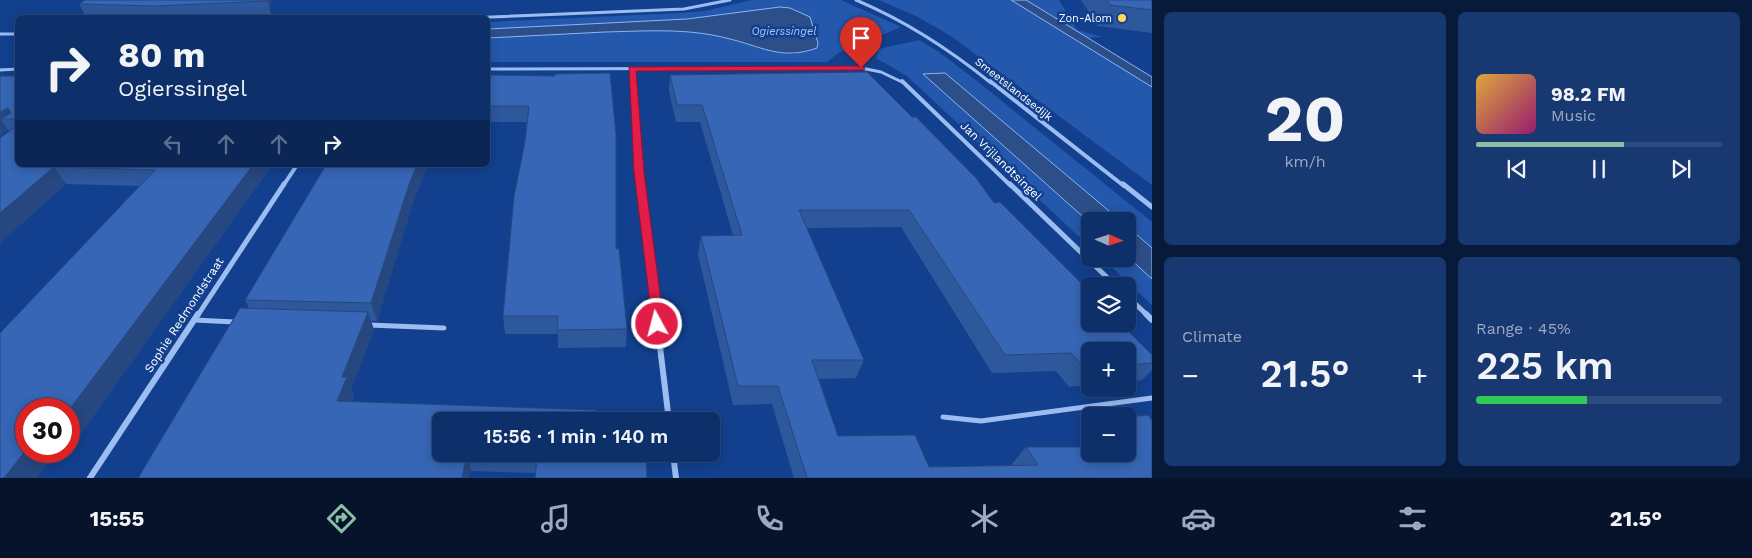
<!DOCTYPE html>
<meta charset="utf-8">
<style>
body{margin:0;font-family:"Work Sans",sans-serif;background:#173870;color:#f1f3f6;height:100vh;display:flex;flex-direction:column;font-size:19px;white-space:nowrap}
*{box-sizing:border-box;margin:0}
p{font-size:16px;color:#9ba9c1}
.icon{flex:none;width:28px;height:28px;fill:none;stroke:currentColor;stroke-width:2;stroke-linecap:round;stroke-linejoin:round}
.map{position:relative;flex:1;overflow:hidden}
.side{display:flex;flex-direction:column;gap:12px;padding:12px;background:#081a3a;width:600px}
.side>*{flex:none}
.guide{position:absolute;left:15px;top:15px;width:475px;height:152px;border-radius:8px;box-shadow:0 2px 12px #0003,0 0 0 1px #2e4b7e;background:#0e306a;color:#f1f3f6;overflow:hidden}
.needle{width:32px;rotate:93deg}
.buttons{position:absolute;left:1081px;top:212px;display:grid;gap:10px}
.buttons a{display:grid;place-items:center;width:55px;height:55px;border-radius:8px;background:#0e306a;box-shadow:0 2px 12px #0003,0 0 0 1px #2e4b7e;font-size:25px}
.speed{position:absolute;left:15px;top:398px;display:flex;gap:10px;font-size:25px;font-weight:700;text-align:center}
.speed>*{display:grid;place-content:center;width:65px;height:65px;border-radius:50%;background:#0e306a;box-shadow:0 2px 12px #0003,0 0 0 1px #2e4b7e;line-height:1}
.speed .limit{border:8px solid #d22;background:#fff;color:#111}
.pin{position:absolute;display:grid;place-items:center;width:42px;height:42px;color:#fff;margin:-51px -21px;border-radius:50% 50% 50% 0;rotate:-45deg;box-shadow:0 0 5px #0007}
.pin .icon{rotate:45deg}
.me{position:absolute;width:55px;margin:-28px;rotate:353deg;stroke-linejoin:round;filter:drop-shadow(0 0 4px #0008)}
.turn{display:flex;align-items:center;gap:18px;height:105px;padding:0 20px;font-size:22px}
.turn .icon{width:65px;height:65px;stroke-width:2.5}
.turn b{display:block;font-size:35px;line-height:42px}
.lanes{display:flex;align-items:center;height:48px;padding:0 20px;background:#0003;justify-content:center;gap:25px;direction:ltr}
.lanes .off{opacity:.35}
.big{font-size:38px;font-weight:600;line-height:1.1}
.side .card{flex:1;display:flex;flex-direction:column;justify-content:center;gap:8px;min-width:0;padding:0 18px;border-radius:8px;background:#173870}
.side .dial{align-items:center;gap:0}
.dial b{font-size:65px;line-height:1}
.song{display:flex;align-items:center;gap:15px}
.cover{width:60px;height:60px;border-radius:8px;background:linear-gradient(135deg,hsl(40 70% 55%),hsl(320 70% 35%))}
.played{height:5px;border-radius:2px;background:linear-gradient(90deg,#8abfa5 60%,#2e4b7e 60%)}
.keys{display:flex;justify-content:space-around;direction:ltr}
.heat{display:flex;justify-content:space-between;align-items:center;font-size:28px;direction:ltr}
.charge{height:8px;border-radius:4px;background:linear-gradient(90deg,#34c759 45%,#2e4b7e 0)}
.side .tiles{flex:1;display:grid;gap:12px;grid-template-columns:repeat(2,1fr)}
.trip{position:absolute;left:432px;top:412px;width:288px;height:50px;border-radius:8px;background:#0e306a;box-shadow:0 2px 12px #0003,0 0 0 1px #2e4b7e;font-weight:600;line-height:50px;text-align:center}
.menu{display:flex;height:80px;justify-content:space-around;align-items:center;background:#06132a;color:#9ba9c1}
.menu .icon{width:35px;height:35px}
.menu .current{color:#8abfa5}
.menu b{font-size:22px;color:#f1f3f6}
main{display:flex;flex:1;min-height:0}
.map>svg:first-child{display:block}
.green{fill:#2458ad}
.water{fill:#2d4f89;stroke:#8db6f5}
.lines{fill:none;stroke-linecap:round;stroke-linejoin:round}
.lane{stroke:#9cbdf1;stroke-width:5}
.street-far3{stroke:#9cbdf1;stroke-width:3}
.street-far2{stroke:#9cbdf1;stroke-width:4}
.street-far1{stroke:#9cbdf1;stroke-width:5}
.street{stroke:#9cbdf1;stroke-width:6}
.wall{fill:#2e589c}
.shaded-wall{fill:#26477f}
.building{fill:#3666b5;stroke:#26477f}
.route{fill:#e11d48;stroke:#92132f}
.poi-dot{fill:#ffdb5c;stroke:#12408e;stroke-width:2}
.labels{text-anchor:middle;stroke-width:5;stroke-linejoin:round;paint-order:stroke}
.far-poi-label{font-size:11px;fill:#fff;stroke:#12408e;text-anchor:end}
.far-water-label{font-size:11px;font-style:italic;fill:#a7c7f9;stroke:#12408e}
.far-street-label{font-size:11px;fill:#fff;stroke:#12408e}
.street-label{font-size:12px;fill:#fff;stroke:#12408e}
</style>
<main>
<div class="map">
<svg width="1152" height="478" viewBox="0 0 1152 478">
<rect width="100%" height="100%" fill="#12408e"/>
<path class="green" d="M752,0H841L901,27L838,53L827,62H488V38C553,35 623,27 689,32C701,33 715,35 727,38C751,44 771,54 796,54L798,11L780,7L687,19L488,29V22L681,13L705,11Z
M879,0H1011L1152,87V185L951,36L918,17Z
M1026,0H1059L1077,30L1102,37L1088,38Z
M919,40L939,52L977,81L1152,222V248L1128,227V221H1121L945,73L924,74L1090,223V247L907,76L876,58L879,49Z
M1128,257L1152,279V305L1103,259H1128Z"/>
<path class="water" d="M1011,0H1026L1152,77V87Z
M780,7L790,8L810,17L818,43L817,48C781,61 761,46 726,38C687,28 645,31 605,32C566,34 527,36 488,38V29L687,19Z
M945,73L1121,221H1090V223L923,74Z
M1128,227L1152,248V279L1128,257Z"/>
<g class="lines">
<path class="lane" d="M194,320L235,322
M369,325L444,328
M943,417L981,421L1152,398"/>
<path class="street-far3" d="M856,0C906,21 949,49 991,83
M467,18L684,9L730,0
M0,34H18
M488,69L861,68L881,72L904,83
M632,69L633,83
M0,70L18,69"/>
<path class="street-far2" d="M633,81L641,186
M902,81L1011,186
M990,81L1124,186
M283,186L297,165"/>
<path class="street-far1" d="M640,184L656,315
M1010,184L1116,286
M1123,184L1152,207
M1128,297L1147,315
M198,315L284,184"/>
<path class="street" d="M656,314L669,421
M1146,314L1152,320
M673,454L676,478
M90,478L198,314"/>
</g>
<path class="wall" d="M271,0V14L208,18L86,17L79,4Z
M1081,0H1152V33L1098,26Z
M488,75L555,76L616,249L627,329L626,347L558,348V334H505L503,316L527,122H488Z
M670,75L994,203L1152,355V370L1142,380L1128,382V351H1090V385L1069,387L1056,371L992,373L901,227L807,228L864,360L856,378L818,379L838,436L929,467L1012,466L1011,465L1026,447H1089L1082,438L1090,430V454L1152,478H794L772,404L733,405L698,254L701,236L733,235L700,122H676L669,91Z
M0,76H18V165H272L77,439H69V409H26V451H56L37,478H0V333L139,186L66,184L0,243V138L9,131L8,130L0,135Z
M326,165H428L413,202L377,321H371L374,330L351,389L354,395L352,401L441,454H646L536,473L471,471L138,478L249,308L245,300Z"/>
<path class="shaded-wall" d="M267,0H271V14Z
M8,108L15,119H1L8,130L0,135V112Z
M253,165H272L77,439L69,431V410Z
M417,165H428L413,202L377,321L371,303L409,185Z
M54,167L66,184L0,243V213Z
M368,312L374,330L351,389L354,395L345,419L337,401L342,377Z
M26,450V451H56L37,478H4Z
M467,454L471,471L469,478H462Z"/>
<path class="building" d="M85,0H267V1L155,6L79,4Z
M1106,0H1152V10L1110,5Z
M867,72L912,117H916L977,179L994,203L1000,202L1090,292V324H1121L1152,355V363L1128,365V351H1090V368L1085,369L1071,353L1005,355L909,210H799L864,360H812L838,436L915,435L929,467L1038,465L1026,447H1090V454H1128V417L1148,415L1152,420V478H807L778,386H738L701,236L742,235L702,105H677L670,75Z
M610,73L616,134V249H619L627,329L557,330L558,316H503L514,196L525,142L529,106H488V75L555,76V74Z
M0,76H18V119H1L11,113L8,108L0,112Z
M18,125V165H253L69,410V409H26V450L4,478H0V333L155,170L54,167L0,213V138Z
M326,165H417L409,185L371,303L245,300Z
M240,308L368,312L342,377H347L337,401L595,410V418L645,420V421H441V454H467L462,478H138Z
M485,454H646L647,478H535L537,456Z"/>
<path class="route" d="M861,66L865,68L864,70L636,71L644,172L664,324L662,327H653L634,172L629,67Z"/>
<circle class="poi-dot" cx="1122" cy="18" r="5"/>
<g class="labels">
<g class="far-poi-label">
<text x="1112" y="22">Zon-Alom</text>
</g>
<g class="far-water-label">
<text x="784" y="35">Ogierssingel</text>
</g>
<g class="far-street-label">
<text transform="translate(1014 89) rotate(38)" y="4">Smeetslandsedijk</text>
</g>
<g class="street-label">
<text transform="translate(1001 161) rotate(44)" y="4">Jan Vrijlandtsingel</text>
<text transform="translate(184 315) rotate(-57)" y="4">Sophie Redmondstraat</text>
</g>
</g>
</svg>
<div class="buttons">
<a><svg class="needle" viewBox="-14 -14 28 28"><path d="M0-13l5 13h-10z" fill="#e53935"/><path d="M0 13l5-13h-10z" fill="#9ba9c1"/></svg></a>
<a><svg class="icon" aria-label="layers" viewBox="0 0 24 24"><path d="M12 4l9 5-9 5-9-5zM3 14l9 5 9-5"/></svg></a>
<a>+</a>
<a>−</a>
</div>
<div class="speed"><div class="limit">30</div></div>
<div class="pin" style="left:861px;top:68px;background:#d93025"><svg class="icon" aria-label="arrive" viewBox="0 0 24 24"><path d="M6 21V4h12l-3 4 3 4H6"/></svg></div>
<svg class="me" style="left:657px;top:324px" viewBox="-20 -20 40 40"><circle r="17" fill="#e11d48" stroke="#fff" stroke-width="3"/><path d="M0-11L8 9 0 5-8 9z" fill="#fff"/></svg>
<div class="trip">15:56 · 1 min · 140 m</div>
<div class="guide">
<div class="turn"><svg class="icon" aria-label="right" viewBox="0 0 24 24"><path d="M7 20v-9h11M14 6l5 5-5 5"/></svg><div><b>80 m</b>Ogierssingel</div></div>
<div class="lanes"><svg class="icon off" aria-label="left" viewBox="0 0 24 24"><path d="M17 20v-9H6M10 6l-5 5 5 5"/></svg><svg class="icon off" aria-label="ahead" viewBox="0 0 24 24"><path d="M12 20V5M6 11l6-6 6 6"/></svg><svg class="icon off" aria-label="ahead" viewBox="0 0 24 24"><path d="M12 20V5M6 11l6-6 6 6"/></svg><svg class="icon" aria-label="right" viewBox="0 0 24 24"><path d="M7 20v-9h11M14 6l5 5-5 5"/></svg></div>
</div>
</div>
<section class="side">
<div class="tiles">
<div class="card dial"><b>20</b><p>km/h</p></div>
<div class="card">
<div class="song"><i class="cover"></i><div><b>98.2 FM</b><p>Music</p></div></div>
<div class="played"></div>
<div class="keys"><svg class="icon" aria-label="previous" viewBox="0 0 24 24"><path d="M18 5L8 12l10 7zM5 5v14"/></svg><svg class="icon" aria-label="pause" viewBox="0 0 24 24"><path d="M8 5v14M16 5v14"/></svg><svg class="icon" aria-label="next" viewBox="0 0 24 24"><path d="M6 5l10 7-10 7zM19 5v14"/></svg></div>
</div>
<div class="card"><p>Climate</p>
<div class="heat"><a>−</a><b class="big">21.5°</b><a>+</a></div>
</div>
<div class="card"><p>Range · 45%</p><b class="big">225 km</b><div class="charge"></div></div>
</div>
</section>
</main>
<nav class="menu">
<b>15:55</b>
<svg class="icon current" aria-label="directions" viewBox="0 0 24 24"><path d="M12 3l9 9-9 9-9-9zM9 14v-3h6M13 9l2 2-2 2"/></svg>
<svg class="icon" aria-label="music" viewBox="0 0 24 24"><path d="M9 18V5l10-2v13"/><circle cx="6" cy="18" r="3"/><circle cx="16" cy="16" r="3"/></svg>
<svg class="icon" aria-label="phone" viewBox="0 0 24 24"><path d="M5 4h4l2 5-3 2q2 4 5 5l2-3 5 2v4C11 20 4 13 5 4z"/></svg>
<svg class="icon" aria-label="climate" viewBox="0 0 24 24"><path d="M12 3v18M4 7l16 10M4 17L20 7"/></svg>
<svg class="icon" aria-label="car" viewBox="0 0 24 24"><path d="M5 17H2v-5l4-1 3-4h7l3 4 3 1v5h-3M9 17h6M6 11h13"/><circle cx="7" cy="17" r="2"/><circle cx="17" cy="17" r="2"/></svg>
<svg class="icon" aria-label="filters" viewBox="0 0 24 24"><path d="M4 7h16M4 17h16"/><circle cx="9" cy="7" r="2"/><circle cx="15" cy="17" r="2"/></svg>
<b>21.5°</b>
</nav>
